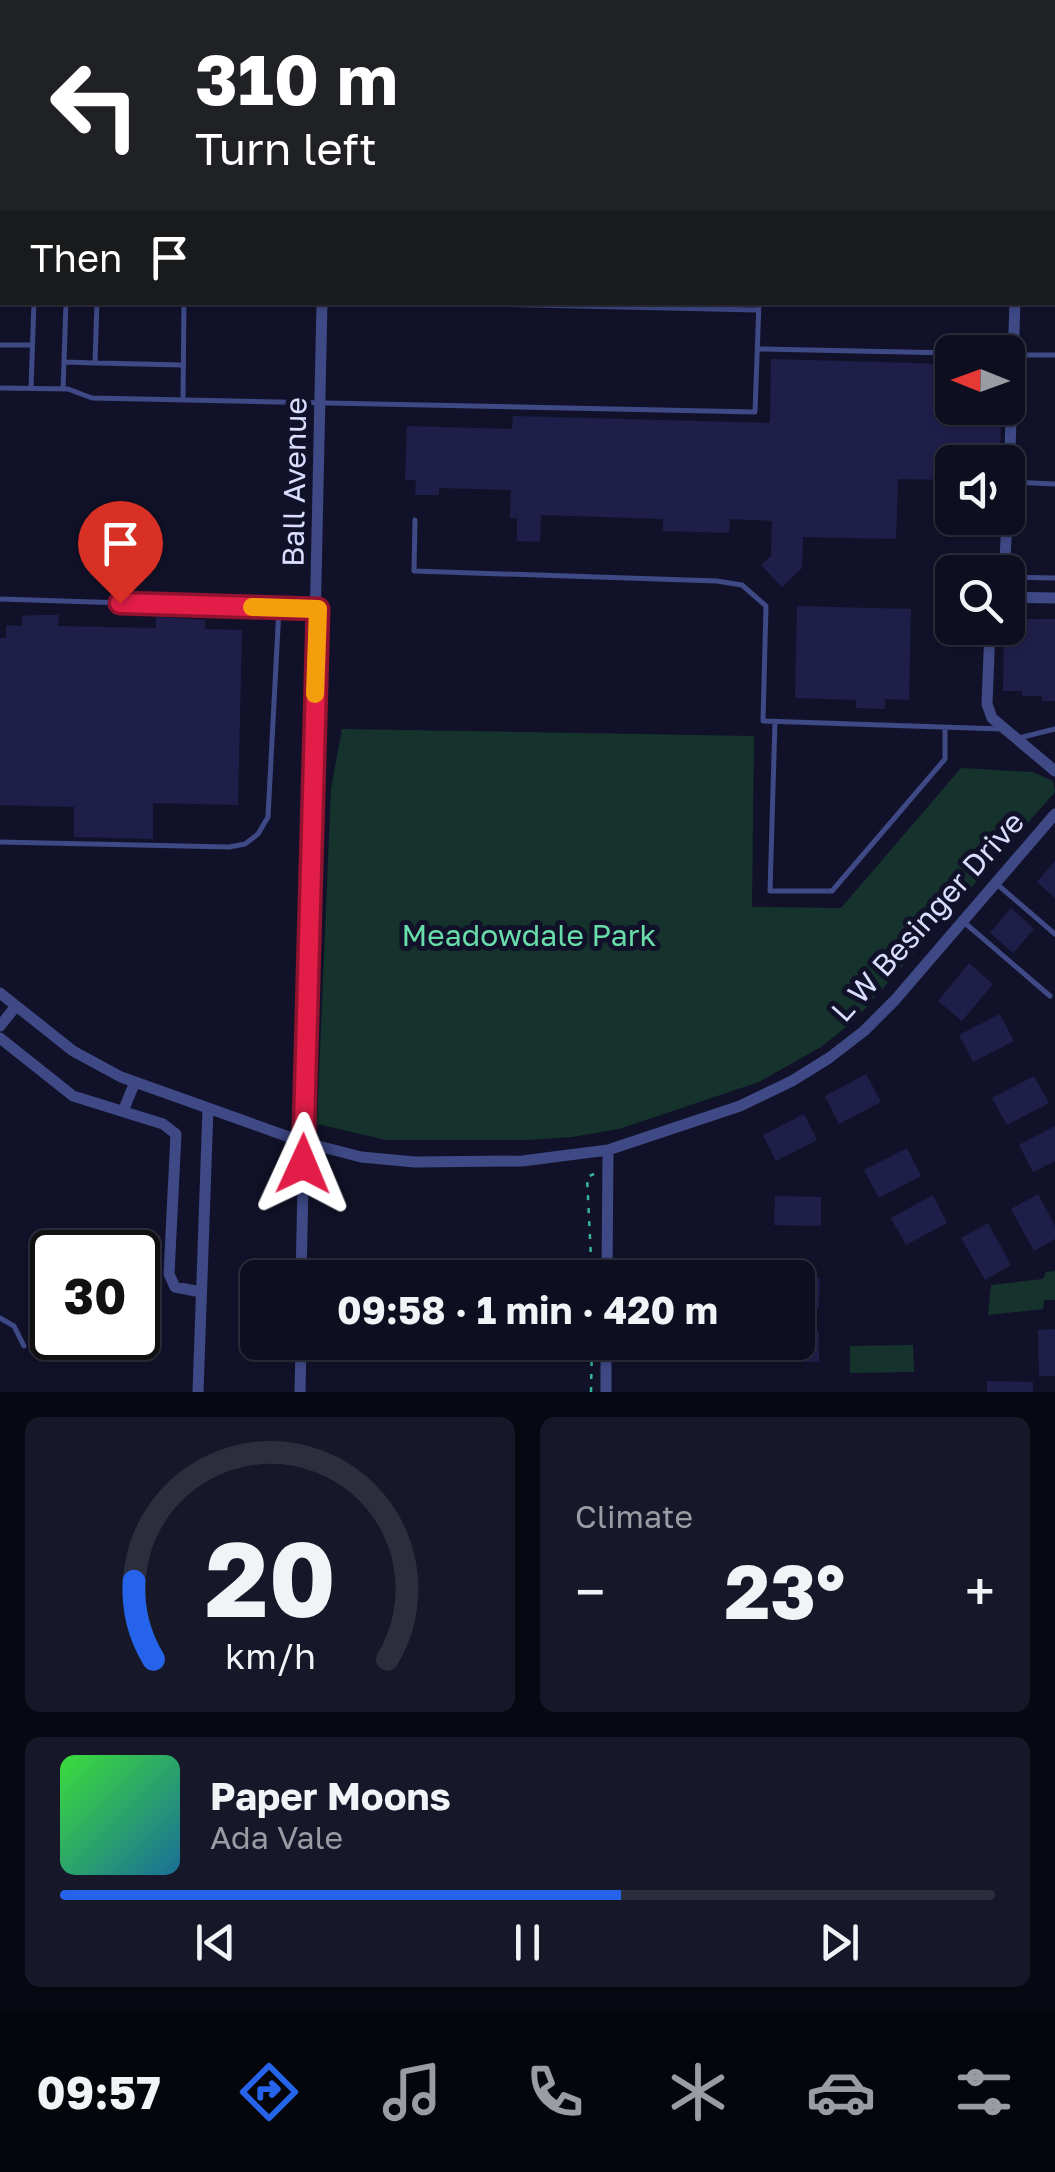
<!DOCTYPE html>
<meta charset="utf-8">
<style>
body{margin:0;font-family:"Golos Text",sans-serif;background:#161728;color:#f1f3f6;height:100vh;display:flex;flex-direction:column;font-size:38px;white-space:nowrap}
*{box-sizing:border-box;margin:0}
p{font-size:32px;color:#9a9ca4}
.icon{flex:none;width:55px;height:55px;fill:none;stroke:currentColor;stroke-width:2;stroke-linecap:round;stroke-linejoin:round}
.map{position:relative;height:1392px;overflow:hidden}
.side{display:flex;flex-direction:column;gap:25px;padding:25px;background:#070811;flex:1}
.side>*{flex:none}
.banner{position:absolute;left:0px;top:0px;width:1055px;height:305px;box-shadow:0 2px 8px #0004,0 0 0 2px #2d2e3d;background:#202124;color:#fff;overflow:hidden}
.needle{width:65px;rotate:271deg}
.buttons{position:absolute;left:935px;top:335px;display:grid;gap:20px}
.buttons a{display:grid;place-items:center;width:90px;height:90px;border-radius:15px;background:#0d0e1f;box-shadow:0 2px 8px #0004,0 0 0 2px #2d2e3d;font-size:50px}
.speed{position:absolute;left:30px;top:1230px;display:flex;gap:20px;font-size:50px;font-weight:700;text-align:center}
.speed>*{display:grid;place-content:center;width:130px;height:130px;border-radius:50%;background:#0d0e1f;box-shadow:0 2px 8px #0004,0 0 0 2px #2d2e3d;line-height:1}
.speed .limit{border:5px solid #111;border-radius:15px;background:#fff;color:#111}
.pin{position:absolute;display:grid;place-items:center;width:85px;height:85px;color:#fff;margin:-102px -42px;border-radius:50% 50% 50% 0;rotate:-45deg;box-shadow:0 0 10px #0007}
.pin .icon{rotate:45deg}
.me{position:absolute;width:110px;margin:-55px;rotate:1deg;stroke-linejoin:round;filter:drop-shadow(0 0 8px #0008)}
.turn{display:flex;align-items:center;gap:35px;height:210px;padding:0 30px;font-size:45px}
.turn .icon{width:130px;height:130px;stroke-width:2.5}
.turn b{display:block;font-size:70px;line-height:85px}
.then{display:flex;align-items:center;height:95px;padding:0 30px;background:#0003;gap:20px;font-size:38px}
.big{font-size:75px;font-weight:700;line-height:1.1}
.side .widget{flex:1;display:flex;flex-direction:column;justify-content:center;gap:15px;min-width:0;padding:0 35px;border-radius:15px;background:#161728}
.side .dial{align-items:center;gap:0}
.dial svg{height:260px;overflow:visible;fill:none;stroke:#2d2e3d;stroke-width:7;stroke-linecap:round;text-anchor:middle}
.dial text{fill:#f1f3f6;stroke:none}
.song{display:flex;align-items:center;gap:30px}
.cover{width:120px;height:120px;border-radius:15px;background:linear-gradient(135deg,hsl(120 70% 55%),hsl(200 70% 35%))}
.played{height:10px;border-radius:5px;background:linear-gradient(90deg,#2563eb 60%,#2d2e3d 60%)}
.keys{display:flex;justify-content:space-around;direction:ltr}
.heat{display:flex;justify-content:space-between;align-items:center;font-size:55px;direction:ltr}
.side .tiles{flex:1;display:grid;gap:25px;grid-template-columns:1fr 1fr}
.widget:last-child{grid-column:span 2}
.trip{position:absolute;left:240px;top:1260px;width:575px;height:100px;border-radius:15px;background:#0d0e1f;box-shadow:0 2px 8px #0004,0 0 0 2px #2d2e3d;font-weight:700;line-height:100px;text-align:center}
.tab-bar{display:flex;height:160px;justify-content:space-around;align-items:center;background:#05060c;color:#9a9ca4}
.tab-bar .icon{width:70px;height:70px}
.tab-bar .on{color:#2563eb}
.tab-bar b{font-size:45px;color:#f1f3f6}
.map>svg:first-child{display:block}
.green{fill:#15332c}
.building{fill:#1f1e49}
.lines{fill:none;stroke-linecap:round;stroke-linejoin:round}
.path{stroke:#35b797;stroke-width:2.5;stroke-dasharray:5 8;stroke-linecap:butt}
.lane{stroke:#3e4986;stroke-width:5}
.street{stroke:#3e4986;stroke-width:11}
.primary{stroke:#a666f9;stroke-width:18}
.route-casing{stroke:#92132f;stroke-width:25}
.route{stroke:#e11d48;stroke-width:18}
.slow{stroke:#f59e0b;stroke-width:18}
.labels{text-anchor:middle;stroke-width:10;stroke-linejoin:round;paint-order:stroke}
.street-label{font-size:30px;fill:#daddfe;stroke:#111229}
.park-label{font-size:30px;fill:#68dca9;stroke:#111229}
</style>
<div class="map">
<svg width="1055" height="1392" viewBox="0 0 1055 1392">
<rect width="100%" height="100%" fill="#111229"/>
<path class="green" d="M342,729L754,736L752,907L841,908L961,768L1033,772L1053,781L1055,792L856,1019L821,1047L759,1082L619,1129L572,1137L528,1140H386L317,1124L331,788Z
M1055,1271V1300H1044L1043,1309L988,1315L991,1285L1043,1279L1046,1272Z
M913,1345L914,1372L850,1373V1346Z"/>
<path class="building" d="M771,359L952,364V408H1001L1000,462H952V480L898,479L896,539L803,537L802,568L782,587L761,565L771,556L772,521L730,519L729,533L663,531V519L541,515L540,542L517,541V518H510L511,490L439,488V495H415L416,480H405L407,426L512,429L513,416L770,423Z
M797,606L911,609L909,700L885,699V709L856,708V700L795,698Z
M37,615H59L58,626L156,628V617L178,618L205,620V629L242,630L238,805L153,803V839L74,837V807L0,805V638H6V625L22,626V616Z
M1008,619H1055V701H1042V696H1022V691H1003L1004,628H1008Z
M1055,861V898L1037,882Z
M1011,908L1034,929L1013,953L990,933Z
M969,963L993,984L962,1021L938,1001Z
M1000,1014L1014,1041L973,1062L959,1035Z
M866,1074L881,1102L839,1124L825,1096Z
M1034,1076L1049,1103L1007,1125L992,1098Z
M804,1114L817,1140L776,1161L763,1135Z
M1055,1126V1161L1033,1172L1019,1145Z
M907,1148L921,1176L879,1198L864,1170Z
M1038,1194L1055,1226V1239L1034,1251L1011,1209Z
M933,1195L947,1223L906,1245L891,1218Z
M775,1196L821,1197V1226L774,1225Z
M988,1223L1011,1265L985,1280L961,1238Z
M798,1277L820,1278L819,1308H798Z
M1055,1329V1376H1039L1038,1330Z
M798,1331H819V1362H773V1342H798Z
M987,1381L1033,1382V1392H987Z"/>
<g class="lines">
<path class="path" d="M592,1278L587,1177L594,1174
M591,1392L592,1342"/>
<path class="lane" d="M652,0L653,2
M811,2L813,0
M0,36H2
M0,233H2
M1052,262H1055
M396,302L758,310
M0,345H32
M758,349L952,353
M1008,355H1055
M64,362L66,302
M96,363L183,365
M0,388L68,389L92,398L755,412L759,302
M31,388L34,302
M63,389L64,362L95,363L97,302
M183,399L184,302
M1009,482L1055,484
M415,520L414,571L717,581L742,585L766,606L763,721L1001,729
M1008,577L1055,578
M0,599L312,609
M775,721L770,891H832L945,759V728
M1019,738L1055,729
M0,842L229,847L245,844L258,834L268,817L279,608
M998,885L1055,934
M965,923L1050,996
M0,1318L14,1326L24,1346"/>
<path class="street" d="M321,2V0
M983,2V0
M1008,508L1015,302
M1000,572L1005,560L1007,518
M1008,597L1055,598
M990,628L987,704L992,718L1055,771
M0,993L73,1051L121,1077L303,1142L361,1157L415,1162L522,1161L608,1150L740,1106L792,1081L829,1058L864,1031L895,1000L1055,814
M0,1026L16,1006
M0,1038L73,1096L163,1124L176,1134L169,1274L175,1287L201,1292
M123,1111L135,1082
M301,1278L322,302
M607,1278L608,1150
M198,1392L208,1108
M300,1392L301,1342
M606,1392V1342"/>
<path class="primary" d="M0,157H2
M1052,176H1055
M0,184H2
M1052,204H1055"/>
</g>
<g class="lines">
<defs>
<path id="route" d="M120,603L318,609L303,1164"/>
</defs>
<use href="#route" class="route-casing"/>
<use href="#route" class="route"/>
<path class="slow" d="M252,607L318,609L315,694"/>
</g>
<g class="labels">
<g class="street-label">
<text transform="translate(295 482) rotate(-89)" y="10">Ball Avenue</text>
<text transform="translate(928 917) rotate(-48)" y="10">L W Besinger Drive</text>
</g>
<g class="park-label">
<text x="529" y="946">Meadowdale Park</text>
</g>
</g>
</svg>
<div class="buttons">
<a><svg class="needle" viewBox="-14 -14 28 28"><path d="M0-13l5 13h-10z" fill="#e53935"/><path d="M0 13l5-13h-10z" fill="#9a9ca4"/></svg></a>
<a><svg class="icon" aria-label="sound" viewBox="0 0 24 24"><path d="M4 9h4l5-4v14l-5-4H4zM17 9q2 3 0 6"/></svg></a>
<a><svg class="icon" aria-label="search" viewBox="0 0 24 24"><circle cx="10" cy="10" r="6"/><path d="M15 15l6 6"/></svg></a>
</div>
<div class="speed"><div class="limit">30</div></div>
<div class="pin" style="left:120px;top:603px;background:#d93025"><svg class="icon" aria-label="arrive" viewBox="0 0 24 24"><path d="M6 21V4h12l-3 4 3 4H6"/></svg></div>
<svg class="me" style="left:303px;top:1164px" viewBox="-20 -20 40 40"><path d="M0-17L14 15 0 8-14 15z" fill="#e11d48" stroke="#fff" stroke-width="4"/></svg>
<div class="trip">09:58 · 1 min · 420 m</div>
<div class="banner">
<div class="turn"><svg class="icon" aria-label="left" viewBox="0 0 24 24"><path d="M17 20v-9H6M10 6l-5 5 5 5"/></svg><div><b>310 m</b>Turn left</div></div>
<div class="then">Then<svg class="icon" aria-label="arrive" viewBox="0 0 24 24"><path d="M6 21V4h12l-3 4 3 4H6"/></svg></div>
</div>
</div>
<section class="side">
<div class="tiles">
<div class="widget dial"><svg viewBox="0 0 100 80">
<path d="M14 69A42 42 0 1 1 86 69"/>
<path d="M14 69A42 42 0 0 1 8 45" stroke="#2563eb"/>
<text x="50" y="56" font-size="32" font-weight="700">20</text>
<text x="50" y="72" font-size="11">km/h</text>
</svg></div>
<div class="widget"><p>Climate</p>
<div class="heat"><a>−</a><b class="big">23°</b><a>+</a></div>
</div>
<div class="widget">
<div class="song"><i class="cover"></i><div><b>Paper Moons</b><p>Ada Vale</p></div></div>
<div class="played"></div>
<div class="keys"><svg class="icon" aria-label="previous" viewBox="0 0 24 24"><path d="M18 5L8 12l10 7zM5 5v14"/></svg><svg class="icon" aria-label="pause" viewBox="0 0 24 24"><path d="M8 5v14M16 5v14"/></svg><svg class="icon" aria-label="next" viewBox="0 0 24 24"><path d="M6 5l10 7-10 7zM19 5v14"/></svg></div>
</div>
</div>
</section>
<nav class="tab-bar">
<b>09:57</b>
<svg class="icon on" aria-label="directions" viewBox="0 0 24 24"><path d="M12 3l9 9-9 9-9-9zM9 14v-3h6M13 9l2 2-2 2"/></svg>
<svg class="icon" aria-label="music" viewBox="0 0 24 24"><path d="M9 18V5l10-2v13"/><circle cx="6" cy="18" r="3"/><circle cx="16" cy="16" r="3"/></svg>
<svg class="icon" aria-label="phone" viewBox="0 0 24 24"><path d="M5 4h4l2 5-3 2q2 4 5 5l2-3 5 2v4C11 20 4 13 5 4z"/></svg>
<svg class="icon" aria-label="climate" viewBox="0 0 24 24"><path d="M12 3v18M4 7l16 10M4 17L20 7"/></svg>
<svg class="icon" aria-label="car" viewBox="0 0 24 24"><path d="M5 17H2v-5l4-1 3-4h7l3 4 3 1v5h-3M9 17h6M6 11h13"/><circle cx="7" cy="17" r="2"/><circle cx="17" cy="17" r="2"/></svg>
<svg class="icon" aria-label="filters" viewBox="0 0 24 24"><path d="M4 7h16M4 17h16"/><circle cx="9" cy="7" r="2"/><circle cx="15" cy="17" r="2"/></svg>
</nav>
